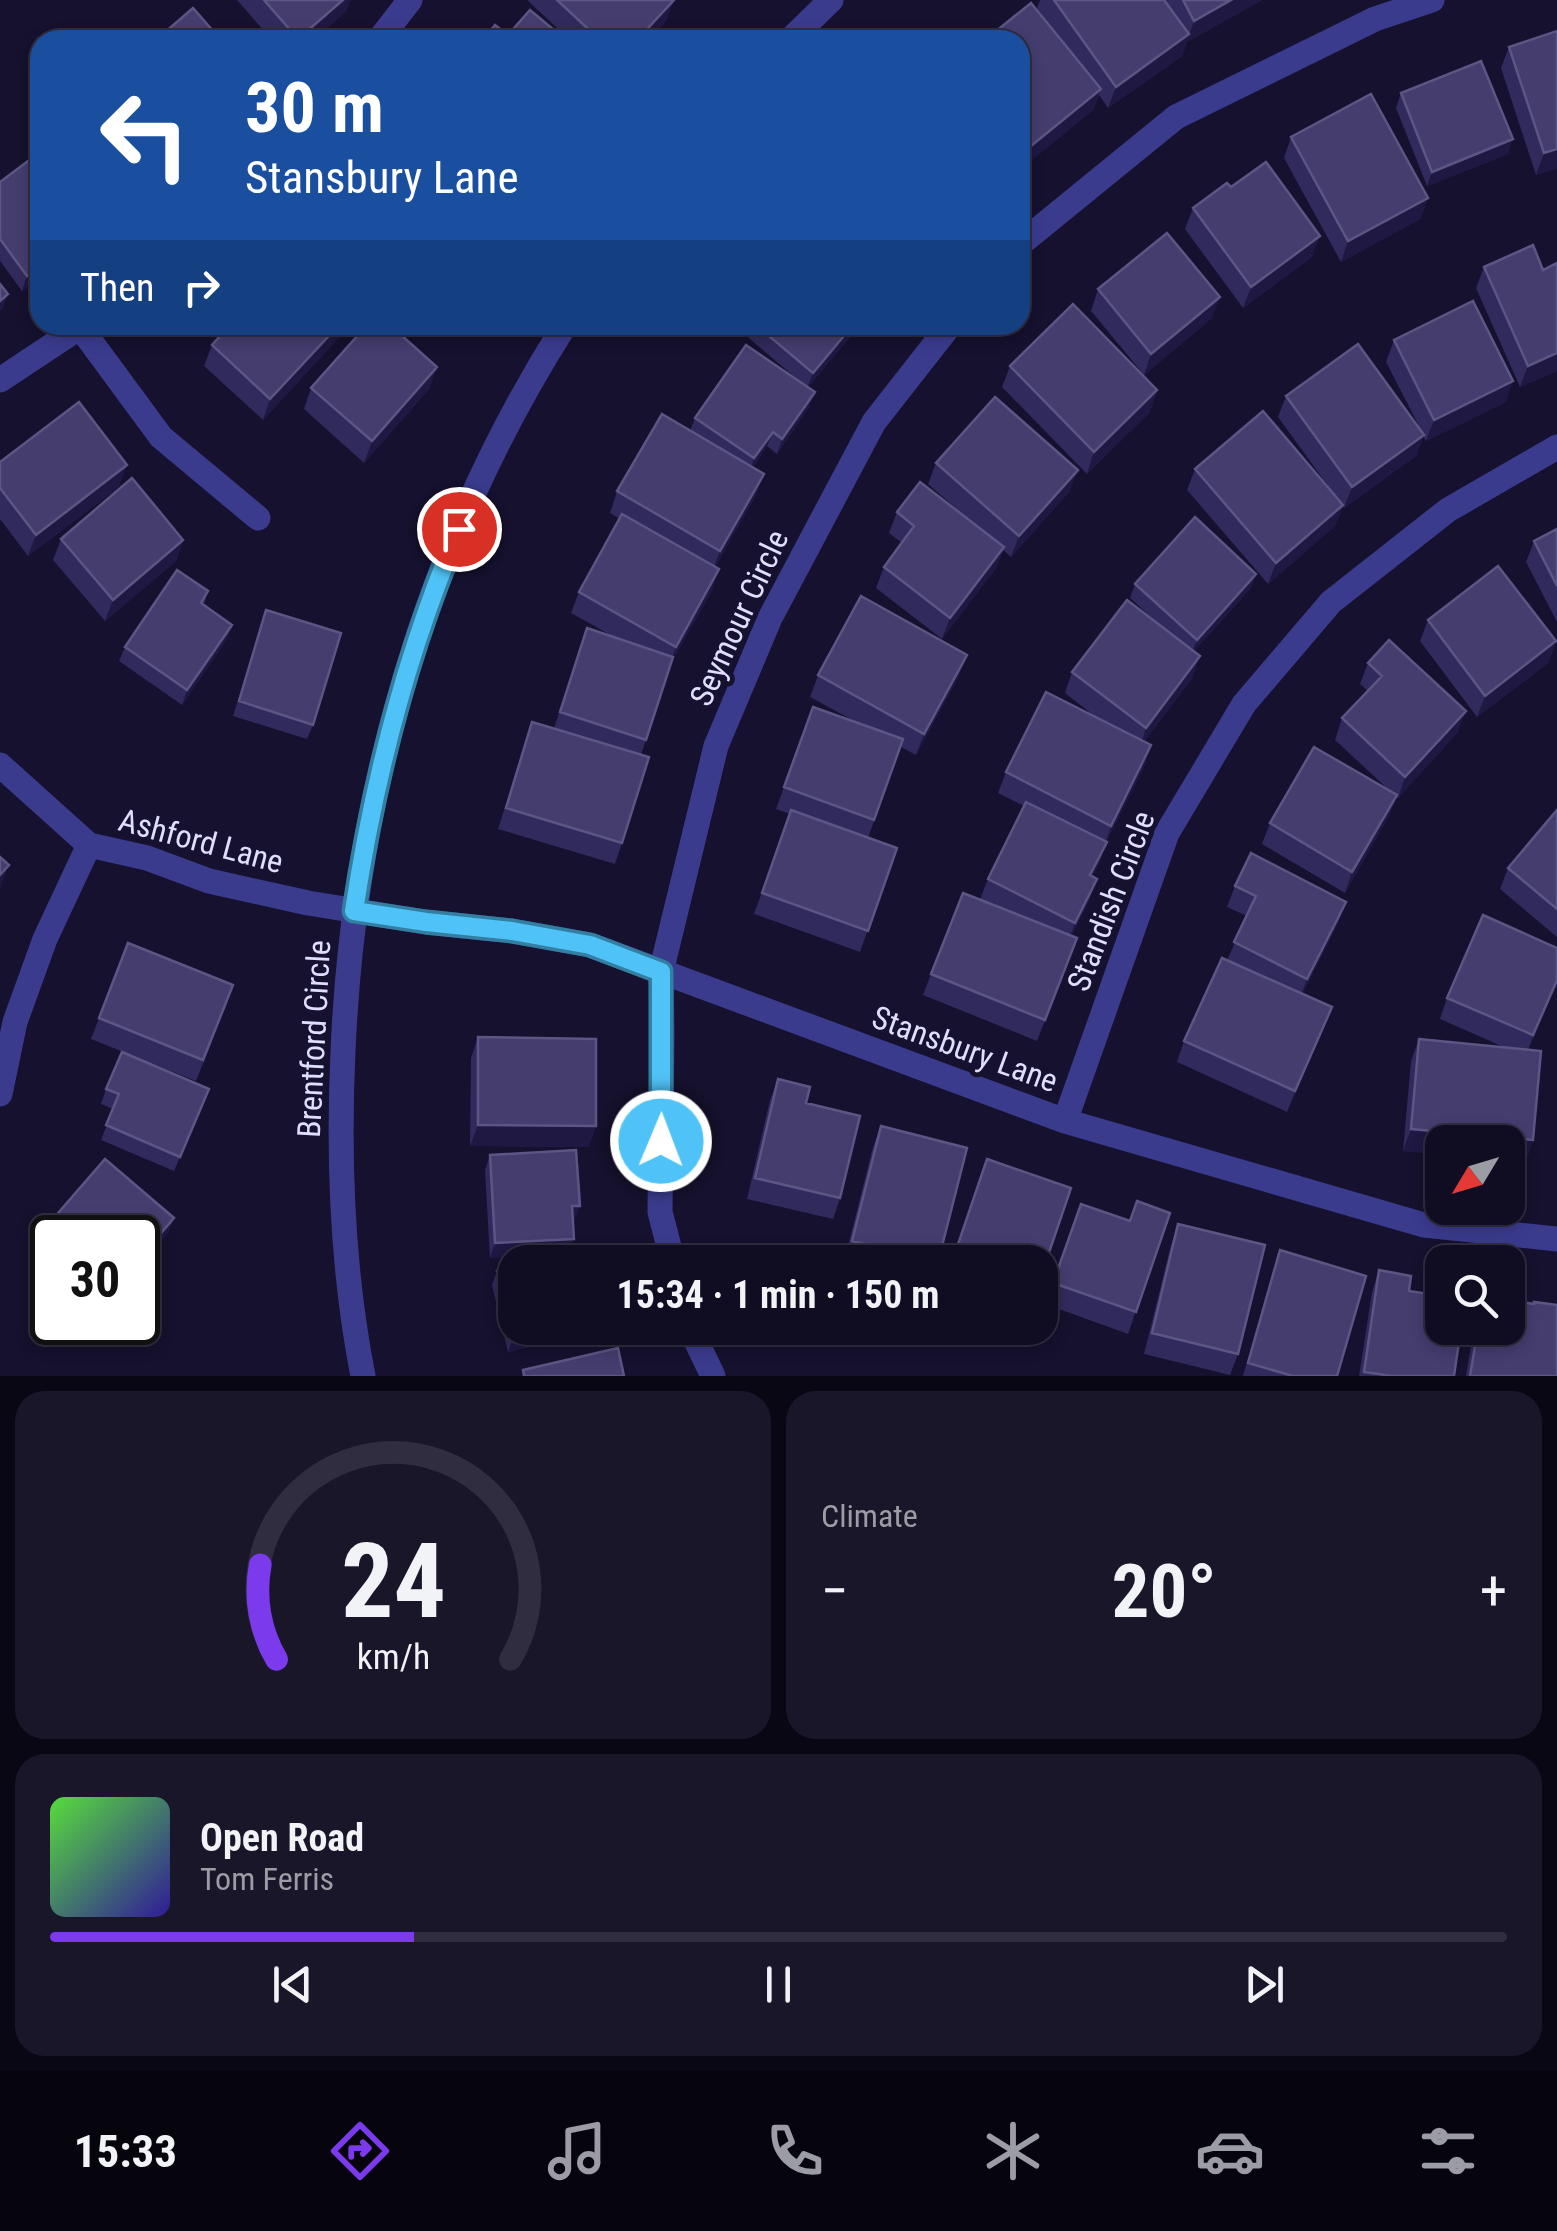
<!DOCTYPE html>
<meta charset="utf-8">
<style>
body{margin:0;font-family:"Roboto Condensed",sans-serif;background:#19162a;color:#f1f3f6;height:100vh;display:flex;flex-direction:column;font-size:38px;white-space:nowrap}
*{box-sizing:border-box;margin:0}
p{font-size:32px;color:#9c9ca5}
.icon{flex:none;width:55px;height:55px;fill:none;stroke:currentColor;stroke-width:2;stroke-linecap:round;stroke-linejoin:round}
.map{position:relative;height:1376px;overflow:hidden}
.panel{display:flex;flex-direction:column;gap:15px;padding:15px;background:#090713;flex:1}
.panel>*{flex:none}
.top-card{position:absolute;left:30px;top:30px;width:1000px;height:305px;border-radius:30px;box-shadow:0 5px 15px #0003,0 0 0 2px #302d40;background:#1a4fa0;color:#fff;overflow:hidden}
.needle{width:65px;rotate:232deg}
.fabs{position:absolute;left:1425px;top:1125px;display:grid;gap:20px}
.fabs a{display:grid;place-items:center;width:100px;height:100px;border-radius:20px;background:#100d22;box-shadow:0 5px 15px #0003,0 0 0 2px #302d40;font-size:50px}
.speed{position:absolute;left:30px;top:1215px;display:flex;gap:20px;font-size:50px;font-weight:700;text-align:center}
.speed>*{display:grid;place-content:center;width:130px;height:130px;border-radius:50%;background:#100d22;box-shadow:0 5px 15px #0003,0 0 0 2px #302d40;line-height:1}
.speed .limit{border:5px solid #111;border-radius:15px;background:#fff;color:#111}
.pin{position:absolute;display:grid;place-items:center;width:85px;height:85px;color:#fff;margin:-42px;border:5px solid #fff;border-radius:50%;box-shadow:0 2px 10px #0007}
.me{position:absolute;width:110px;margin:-55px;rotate:1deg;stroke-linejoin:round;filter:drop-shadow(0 0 8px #0008)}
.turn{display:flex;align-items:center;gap:35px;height:210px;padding:0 50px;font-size:45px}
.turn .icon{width:130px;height:130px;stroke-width:2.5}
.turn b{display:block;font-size:70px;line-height:85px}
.then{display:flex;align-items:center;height:95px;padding:0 50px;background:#0003;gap:20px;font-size:38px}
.big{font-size:75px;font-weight:700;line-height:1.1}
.panel .card{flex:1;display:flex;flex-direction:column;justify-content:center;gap:15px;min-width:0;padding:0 35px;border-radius:30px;background:#19162a}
.panel .dial{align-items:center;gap:0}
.dial svg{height:260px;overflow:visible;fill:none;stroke:#302d40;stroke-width:7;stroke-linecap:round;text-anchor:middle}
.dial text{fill:#f1f3f6;stroke:none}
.song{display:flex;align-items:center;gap:30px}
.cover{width:120px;height:120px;border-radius:15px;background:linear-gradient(135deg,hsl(110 70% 55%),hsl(250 70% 35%))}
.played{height:10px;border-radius:5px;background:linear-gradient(90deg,#7c3aed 25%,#302d40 25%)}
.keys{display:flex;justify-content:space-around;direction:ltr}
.heat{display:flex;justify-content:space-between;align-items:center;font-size:55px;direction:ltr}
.panel .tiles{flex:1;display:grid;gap:15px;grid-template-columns:1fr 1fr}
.card:last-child{grid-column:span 2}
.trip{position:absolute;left:498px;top:1245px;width:560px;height:100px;border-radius:30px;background:#100d22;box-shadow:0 5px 15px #0003,0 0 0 2px #302d40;font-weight:700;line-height:100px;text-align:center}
.dock{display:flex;height:160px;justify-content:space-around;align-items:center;background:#06050e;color:#9c9ca5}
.dock .icon{width:70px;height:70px}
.dock .selected{color:#7c3aed}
.dock b{font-size:45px;color:#f1f3f6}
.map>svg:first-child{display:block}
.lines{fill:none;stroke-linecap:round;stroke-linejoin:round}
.minor{stroke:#3b3b8e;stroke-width:25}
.wall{fill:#312a5c}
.shaded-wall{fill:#1e1842}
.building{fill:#443d6e;stroke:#5c5684;stroke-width:2.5}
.route-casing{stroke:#337fa1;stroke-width:25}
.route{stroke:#4fc3f7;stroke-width:18}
.labels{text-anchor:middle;stroke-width:10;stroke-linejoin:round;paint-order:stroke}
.street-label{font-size:32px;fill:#e0deff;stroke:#15112e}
</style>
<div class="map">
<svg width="1557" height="1376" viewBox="0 0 1557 1376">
<rect width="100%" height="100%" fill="#15112e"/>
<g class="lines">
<path class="minor" d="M379,40L410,0
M790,40L831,0
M1020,244L1176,117L1375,19L1432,0
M80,327L161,437L258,518
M0,380L83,325
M0,765L89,845L147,858L209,881L308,903L425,922L512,931L590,945L1065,1121L1424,1225L1557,1239
M0,1094L15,1022L45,939L89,845
M1065,1121L1167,833L1244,704L1331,602L1448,510L1557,447
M673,1262L660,1212L662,1033L661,972L716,746L770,618L874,422L950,325
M690,1328L713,1376
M363,1376C342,1269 338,1159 343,1051C354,794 427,542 565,325"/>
</g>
<path class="wall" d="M237,0H351L346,11L314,40H272Z
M527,0H674L666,21L649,40H570Z
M1040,0H1262L1187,42L1182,56L1108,108L1099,95L1093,110L1023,167L1020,163V40L1047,22L1037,8Z
M1557,31V168L1536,175L1501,68L1509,47Z
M1401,93L1508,154L1427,186L1396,108Z
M1291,137L1428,198L1420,219L1341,262L1284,158Z
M0,182L40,277L22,291L0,261Z
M1231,187L1312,257L1243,308L1185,229L1193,208Z
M1557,263V371L1520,387L1476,288L1484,267L1543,270Z
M1098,289L1212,318L1144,375L1091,311Z
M746,325H860L808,387L809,407L777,454L767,446L753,467L756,495L715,567L712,591L672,661L641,755L622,843L615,864L498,829L532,722L554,728L587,628L612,636L571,613L579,592L620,519L610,513L617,491L690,431L695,418L804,385L743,333Z
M344,332L263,420L204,366L212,345Z
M1394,340L1506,402L1426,441L1423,436L1416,456L1344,508L1343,506L1335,526L1268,584L1187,490L1195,469L1336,497L1278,417L1286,396L1421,430L1386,362Z
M1010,366L1157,390L1150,412L1087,474L1002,387Z
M311,388H430L364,463L304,409Z
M0,462L119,487L28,556L0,519Z
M936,463L1070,491L1011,557L1003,550L996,568L942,639L876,588L884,567L902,543L889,533L897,512L966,517L928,484Z
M1557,529V622L1526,562L1534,541Z
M61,539L183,540L176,561L105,621L53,560Z
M1256,574L1251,588L1194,651L1193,677L1144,742L1151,745L1144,767L1106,842L1099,863L1092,877L1097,879L1089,900L1071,936L1069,959L1037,1041L923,995L931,974L980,899L988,879L1024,806L998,793L1006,772L1098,719L1065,693L1072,672L1161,626L1130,598L1135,584Z
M208,591L204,604L232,625L227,639L182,705L119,661L125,647Z
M266,610L313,725L307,739L233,716Z
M1428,620L1556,641L1548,663L1477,717L1420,641Z
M1368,663L1458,732L1398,798L1396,797L1389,816L1345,893L1262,844L1270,823L1389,790L1335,740L1342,718L1368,691L1360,684Z
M818,675L959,676L916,755L901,747L868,838L897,848L860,952L754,914L790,814L776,809L813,707L856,722L810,697Z
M1557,810V937L1500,889L1508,868Z
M1235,886L1346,902L1338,923L1302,994L1332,1007L1324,1028L1287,1112L1177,1062L1184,1041L1227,960L1247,916L1227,907Z
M1557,948V984L1528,1050L1533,1140L1525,1162L1508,1160V1142H1442V1154L1403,1151L1411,1061L1419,1039L1506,1048L1440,1019L1447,998Z
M226,1006L196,1081L91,1039L99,1018Z
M478,1037L596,1126L588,1147L470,1146L471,1058Z
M778,1079L806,1103L840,1198L833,1219L747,1199L770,1100Z
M106,1089L203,1104L174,1171L101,1140L113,1109L101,1104Z
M881,1126L938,1262H844L873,1147Z
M490,1155L580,1206L574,1220L490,1258L485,1170Z
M1081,1204L1129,1221L1170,1213L1128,1334L1045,1304Z
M53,1219L169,1232L138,1238H52L48,1234Z
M1178,1224L1238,1354L1230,1375L1144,1354L1171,1245Z
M1280,1250L1337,1376H1243L1273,1271Z
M1379,1270L1409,1291L1454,1376H1359L1372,1292Z
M497,1271L515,1328H592L590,1332L508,1352L492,1285Z
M1533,1304L1557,1376H1466L1474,1328H1508Z"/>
<path class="shaded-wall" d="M343,0H351L346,11L314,40H298Z
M674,0L666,21L649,40H637Z
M1231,0H1262L1187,42L1182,56L1108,108L1116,87L1189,35L1194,21Z
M1101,89L1093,110L1023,167L1031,146Z
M1513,139L1508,154L1427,186L1432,172Z
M1557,149V168L1536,175L1544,153Z
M1428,198L1420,219L1341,262L1348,241Z
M1320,236L1312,257L1243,308L1251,287Z
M40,267V277L22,291L27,276Z
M8,294L3,309L0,311V301Z
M1220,297L1212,318L1144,375L1151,354Z
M339,325H347L344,332L263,420L270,399Z
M853,325H860L807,388L813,373Z
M1557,353V371L1520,387L1528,366Z
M437,367L430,388L364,463L372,441Z
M1513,381L1506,402L1426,441L1434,420Z
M1157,390L1150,412L1087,474L1094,452Z
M815,392L809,407L777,454L782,439Z
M773,432L767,446L749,473L754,458Z
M1424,435L1416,456L1344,508L1352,487Z
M127,465L119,487L28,556L36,535Z
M1078,470L1070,491L1011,557L1019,536Z
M764,474L756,495L712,572L720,551Z
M1343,505L1335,526L1268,584L1276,563Z
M183,540L176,561L105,621L113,600Z
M1004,547L996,568L942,639L950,618Z
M719,569L712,591L668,668L676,647Z
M1256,574L1251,588L1191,654L1197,640Z
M232,625L227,639L182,705L187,690Z
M1556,641L1548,663L1477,717L1485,696Z
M967,655L959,676L916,755L924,734Z
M1200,656L1193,677L1139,749L1146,728Z
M1466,711L1458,732L1398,798L1405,777Z
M1151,745L1144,767L1104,847L1111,826Z
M1397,795L1389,816L1345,893L1352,872Z
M1107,842L1099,863L1082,897L1090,875Z
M9,865L1,886L0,888V875Z
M1097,879L1089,900L1067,944L1075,923Z
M1346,902L1338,923L1299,1001L1307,979Z
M1557,980V984L1526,1056L1533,1035Z
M1332,1007L1324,1028L1287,1112L1295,1091Z
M478,1125L596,1126L588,1147L470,1146Z
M1411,1129L1533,1140L1525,1162L1508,1160V1142H1442V1154L1403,1151Z
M572,1206H580L574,1220L567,1221Z
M174,1218L169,1232L138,1268V1260Z
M574,1239L569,1253L490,1258L495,1243Z
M554,1328H592L590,1332L508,1352L513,1337Z"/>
<path class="building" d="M264,0H343L298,39Z
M557,0H674L637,40H600Z
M1054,0H1164L1189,34L1116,87Z
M1183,0H1231L1194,21Z
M1031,3L1101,89L1031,146L1020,132V40H985Z
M193,8L221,40H156Z
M530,10L566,40H483L495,25L508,35Z
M1557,31V149L1544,153L1509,47Z
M1481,61L1513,139L1432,172L1401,93Z
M1371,94L1428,198L1348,241L1291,137Z
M36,155L40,161V267L27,276L0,239V182Z
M1266,162L1320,236L1251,287L1193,208L1227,183L1231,187Z
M1167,233L1220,297L1151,354L1098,289Z
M1533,245L1543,270L1557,263V353L1528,366L1484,267Z
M0,284L8,294L0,301Z
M1473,301L1513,381L1434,420L1394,340Z
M1073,304L1157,390L1094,452L1010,366Z
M230,325H339L270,399L212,345Z
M367,325H390L437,367L372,441L311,388Z
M756,325H853L813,373Z
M1358,344L1424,435L1352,487L1286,396Z
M746,345L815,392L782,439L773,432L754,458L695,418Z
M995,397L1078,470L1019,536L936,463Z
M79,402L127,465L36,535L0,488V462Z
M1263,411L1343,505L1276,563L1195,469Z
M662,414L764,474L720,551L617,491Z
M132,478L183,540L113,600L61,539Z
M920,482L1004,547L950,618L884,567L914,526L897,512Z
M622,514L719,569L676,647L579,592Z
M1195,517L1256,574L1197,640L1135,584Z
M1557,529V586L1534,541Z
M1498,566L1556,641L1485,696L1428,620Z
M177,570L208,591L201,603L232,625L187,690L125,647Z
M861,596L967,655L924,734L818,675Z
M1127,600L1200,656L1146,728L1072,672Z
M266,610L341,633L313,725L239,701Z
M587,628L673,657L646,740L560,712Z
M1389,640L1466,711L1405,777L1342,718L1382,676L1368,663Z
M1046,692L1151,745L1111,826L1006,772Z
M813,707L903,739L874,820L784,787Z
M532,722L649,757L622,843L506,808Z
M1314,747L1397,795L1352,872L1270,823Z
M1026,802L1107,842L1090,875L1097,879L1075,923L988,879Z
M791,810L897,848L868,931L762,893Z
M1557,810V909L1508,868Z
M1251,853L1346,902L1307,979L1234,942L1256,896L1235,886Z
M0,857L9,865L0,875Z
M963,893L1077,938L1045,1020L931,974Z
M1483,915L1557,948V980L1533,1035L1447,998Z
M128,943L233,985L203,1060L99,1018Z
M1222,958L1332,1007L1295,1091L1184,1041Z
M478,1037L596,1039V1126L478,1125Z
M1419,1039L1541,1051L1533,1140L1411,1129Z
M122,1052L209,1089L180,1157L106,1125L119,1094L106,1089Z
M778,1079L810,1087L806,1103L860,1116L840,1198L755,1178Z
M881,1126L967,1148L938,1262L852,1241Z
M576,1150L580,1206H572L574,1239L495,1243L490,1155Z
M105,1159L174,1218L138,1260V1238H74L53,1219Z
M987,1159L1071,1188L1040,1279V1262H952Z
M1137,1201L1170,1213L1136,1312L1053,1283L1081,1204L1130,1221Z
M1178,1224L1265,1245L1238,1354L1152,1333Z
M597,1247L600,1262H532Z
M1280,1250L1366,1276L1337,1376H1293L1248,1363Z
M515,1267V1328H554L513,1337L497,1271Z
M1379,1270L1411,1276L1409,1291L1442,1296V1328H1461L1454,1376H1392L1364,1372Z
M1508,1300L1534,1304V1302L1557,1305V1376H1470L1478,1328H1508Z
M618,1348L624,1376H524L523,1370Z"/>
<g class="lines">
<defs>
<path id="route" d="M459,529C406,653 374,778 354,911L426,922L512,931L590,945L661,972V1141"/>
</defs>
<use href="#route" class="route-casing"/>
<use href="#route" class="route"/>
</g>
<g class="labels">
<g class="street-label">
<text transform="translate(739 618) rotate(-65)" y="11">Seymour Circle</text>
<text transform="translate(201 841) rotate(15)" y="11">Ashford Lane</text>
<text transform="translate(1111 901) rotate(-69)" y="11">Standish Circle</text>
<text transform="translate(314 1039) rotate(-87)" y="11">Brentford Circle</text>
<text transform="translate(965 1049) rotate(20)" y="11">Stansbury Lane</text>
</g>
</g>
</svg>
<div class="fabs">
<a><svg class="needle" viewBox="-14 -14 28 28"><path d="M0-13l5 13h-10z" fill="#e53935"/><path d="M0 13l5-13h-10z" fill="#9c9ca5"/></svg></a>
<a><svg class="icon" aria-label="search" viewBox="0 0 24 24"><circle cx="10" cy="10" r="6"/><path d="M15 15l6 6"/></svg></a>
</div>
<div class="speed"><div class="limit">30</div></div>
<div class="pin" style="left:459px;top:529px;background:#d93025"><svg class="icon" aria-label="arrive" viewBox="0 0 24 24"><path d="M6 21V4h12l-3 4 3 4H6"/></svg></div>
<svg class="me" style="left:661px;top:1141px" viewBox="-20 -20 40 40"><circle r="17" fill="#4fc3f7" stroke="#fff" stroke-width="3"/><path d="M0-11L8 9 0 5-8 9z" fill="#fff"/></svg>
<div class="trip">15:34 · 1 min · 150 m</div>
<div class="top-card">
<div class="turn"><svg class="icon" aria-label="left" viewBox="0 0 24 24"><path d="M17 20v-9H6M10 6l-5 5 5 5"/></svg><div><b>30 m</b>Stansbury Lane</div></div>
<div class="then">Then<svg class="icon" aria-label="right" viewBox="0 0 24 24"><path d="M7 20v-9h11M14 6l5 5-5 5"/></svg></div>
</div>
</div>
<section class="panel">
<div class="tiles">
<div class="card dial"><svg viewBox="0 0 100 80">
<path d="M14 69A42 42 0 1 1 86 69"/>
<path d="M14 69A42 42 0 0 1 9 40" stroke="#7c3aed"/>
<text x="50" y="56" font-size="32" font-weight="700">24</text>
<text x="50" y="72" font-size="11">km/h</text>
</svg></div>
<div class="card"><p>Climate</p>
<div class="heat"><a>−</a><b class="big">20°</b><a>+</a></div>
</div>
<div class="card">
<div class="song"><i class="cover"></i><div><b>Open Road</b><p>Tom Ferris</p></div></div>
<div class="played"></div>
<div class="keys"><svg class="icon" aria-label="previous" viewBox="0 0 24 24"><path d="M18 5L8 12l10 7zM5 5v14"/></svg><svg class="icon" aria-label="pause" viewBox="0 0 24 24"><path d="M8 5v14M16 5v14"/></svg><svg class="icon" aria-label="next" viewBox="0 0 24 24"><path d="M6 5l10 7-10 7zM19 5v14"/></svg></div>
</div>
</div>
</section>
<nav class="dock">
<b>15:33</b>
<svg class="icon selected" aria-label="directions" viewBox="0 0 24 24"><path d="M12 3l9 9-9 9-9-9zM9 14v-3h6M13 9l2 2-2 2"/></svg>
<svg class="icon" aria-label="music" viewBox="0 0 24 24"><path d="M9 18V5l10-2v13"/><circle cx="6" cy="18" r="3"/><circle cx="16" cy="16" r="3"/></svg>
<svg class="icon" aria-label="phone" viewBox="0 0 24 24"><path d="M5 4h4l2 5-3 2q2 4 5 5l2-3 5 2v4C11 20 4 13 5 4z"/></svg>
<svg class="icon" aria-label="climate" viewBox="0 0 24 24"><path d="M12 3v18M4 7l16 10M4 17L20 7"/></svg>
<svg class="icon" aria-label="car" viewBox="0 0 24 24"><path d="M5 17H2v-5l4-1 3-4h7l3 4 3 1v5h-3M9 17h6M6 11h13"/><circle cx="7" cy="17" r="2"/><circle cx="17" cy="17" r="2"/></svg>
<svg class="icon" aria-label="filters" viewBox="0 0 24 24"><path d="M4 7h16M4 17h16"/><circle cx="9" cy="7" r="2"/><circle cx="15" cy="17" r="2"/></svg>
</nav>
